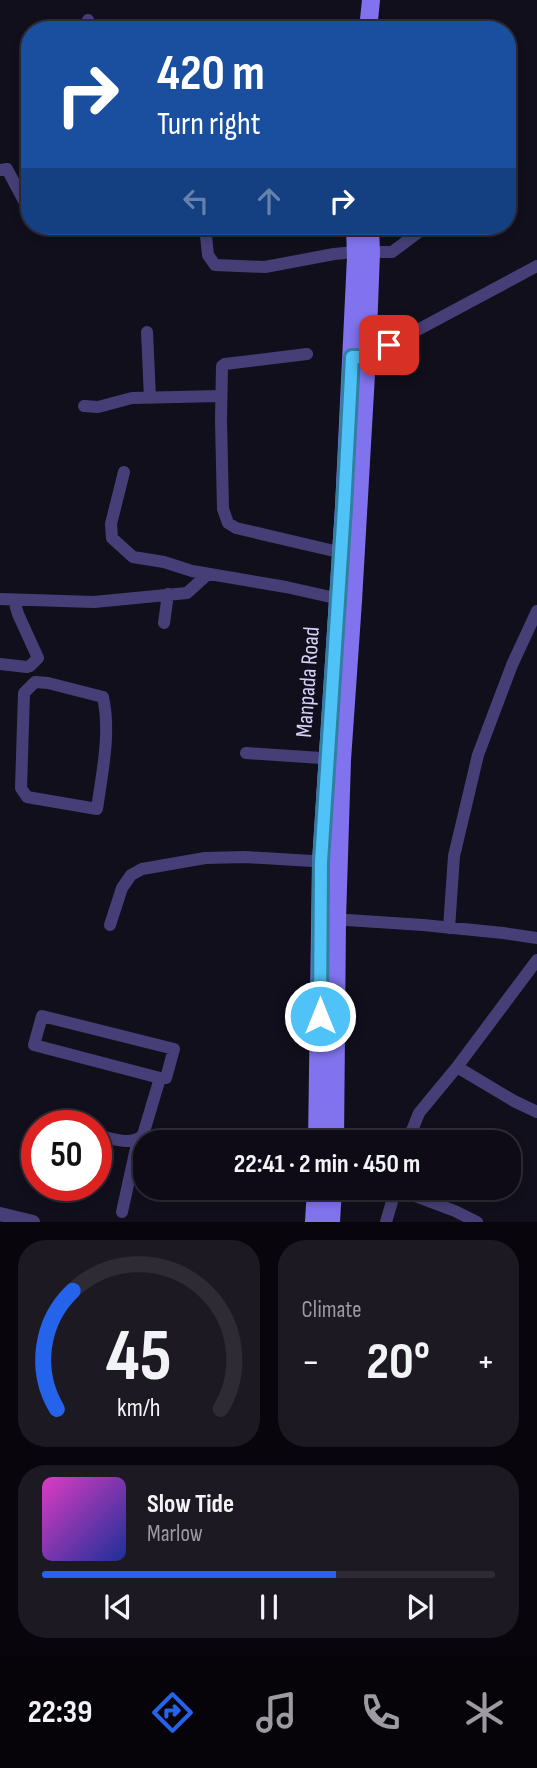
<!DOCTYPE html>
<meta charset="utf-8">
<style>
body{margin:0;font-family:"Sofia Sans Condensed",sans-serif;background:#1c1923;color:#f1f3f6;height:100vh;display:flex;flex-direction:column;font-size:26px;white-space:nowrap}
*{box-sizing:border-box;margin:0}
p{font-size:23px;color:#9b9ba1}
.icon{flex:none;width:38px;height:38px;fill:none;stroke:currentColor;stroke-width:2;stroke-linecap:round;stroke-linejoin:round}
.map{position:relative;height:1222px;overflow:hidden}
.side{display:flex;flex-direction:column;gap:18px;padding:18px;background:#08060c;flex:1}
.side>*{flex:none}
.top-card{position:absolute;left:21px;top:21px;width:495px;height:214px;border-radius:28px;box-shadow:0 4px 10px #0003,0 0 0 2px #2e2b35;background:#1a4fa0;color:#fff;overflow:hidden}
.speed{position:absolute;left:21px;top:1110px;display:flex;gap:14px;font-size:35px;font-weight:700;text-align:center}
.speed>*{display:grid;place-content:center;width:91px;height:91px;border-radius:50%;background:#0e0b16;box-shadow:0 4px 10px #0003,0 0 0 2px #2e2b35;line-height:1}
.speed .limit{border:10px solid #d22;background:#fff;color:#111}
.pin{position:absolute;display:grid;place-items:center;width:60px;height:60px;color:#fff;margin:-30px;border-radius:14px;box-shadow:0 4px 10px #0006}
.me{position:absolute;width:77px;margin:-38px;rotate:0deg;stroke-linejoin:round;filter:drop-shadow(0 0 5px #0008)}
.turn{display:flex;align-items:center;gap:24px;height:147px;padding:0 21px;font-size:32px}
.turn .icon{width:91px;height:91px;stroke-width:2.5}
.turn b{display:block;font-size:49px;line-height:60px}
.lanes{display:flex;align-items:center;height:66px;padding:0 21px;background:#0003;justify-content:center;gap:35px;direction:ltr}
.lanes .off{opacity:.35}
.big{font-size:52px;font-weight:700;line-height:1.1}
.side .widget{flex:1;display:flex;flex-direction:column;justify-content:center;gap:10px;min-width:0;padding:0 24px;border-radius:28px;background:#1c1923}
.side .dial{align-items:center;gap:0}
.dial svg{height:182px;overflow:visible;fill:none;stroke:#2e2b35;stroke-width:7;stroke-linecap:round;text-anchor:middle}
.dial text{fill:#f1f3f6;stroke:none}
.song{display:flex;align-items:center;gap:21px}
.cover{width:84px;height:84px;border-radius:10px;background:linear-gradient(135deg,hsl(310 70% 55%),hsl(230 70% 35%))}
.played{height:7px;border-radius:4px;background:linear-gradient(90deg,#2563eb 65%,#2e2b35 65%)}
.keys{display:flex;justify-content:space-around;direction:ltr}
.heat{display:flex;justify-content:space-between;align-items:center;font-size:38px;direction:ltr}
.side .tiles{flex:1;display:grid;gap:18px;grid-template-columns:1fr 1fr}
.widget:last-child{grid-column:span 2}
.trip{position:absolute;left:133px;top:1130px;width:388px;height:70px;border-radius:28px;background:#0e0b16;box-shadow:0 4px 10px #0003,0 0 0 2px #2e2b35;font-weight:700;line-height:70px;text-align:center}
.menu{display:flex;height:112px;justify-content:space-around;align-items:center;background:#060409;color:#9b9ba1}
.menu .icon{width:49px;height:49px}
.menu .active{color:#2563eb}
.menu b{font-size:32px;color:#f1f3f6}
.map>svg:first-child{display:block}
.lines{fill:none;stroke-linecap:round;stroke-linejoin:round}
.minor{stroke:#463f77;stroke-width:12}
.tertiary{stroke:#463f77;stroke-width:14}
.secondary{stroke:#8173ee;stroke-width:18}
.route-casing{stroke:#337fa1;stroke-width:18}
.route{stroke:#4fc3f7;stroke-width:12}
.labels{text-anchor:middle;stroke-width:7;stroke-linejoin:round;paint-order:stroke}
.street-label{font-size:23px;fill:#d9d1f9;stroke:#120f1d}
</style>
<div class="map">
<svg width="537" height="1222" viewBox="0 0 537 1222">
<rect width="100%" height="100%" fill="#120f1d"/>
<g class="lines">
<path class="minor" d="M88,20L89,30
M508,160L511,149
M0,170L7,169L24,201L30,203
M205,226L208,255L215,265L265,267L334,254L356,252H392L427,226
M147,332L150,398
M307,354L225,364L222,366L221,420L223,509L228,523L236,528L347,554
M361,357H367L537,266
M84,406L98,407L132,398L221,396
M124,472L111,524L112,538L133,557L164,562L192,571L286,587L344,600
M0,599L94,602L187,593L208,574
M164,623L168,594
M0,664L27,667L30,666L38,658L18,614L14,600
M35,682L48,683L103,697C111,733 102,773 97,809L27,797L21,788L24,693Z
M246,753L336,759
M332,919L423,925L503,933L537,938
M110,925L122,888L131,875L142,869L205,858L245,857L329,862
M449,928L454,856L478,755L512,665L537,611
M457,1067L514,1101L537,1112
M96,1135C111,1138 131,1147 143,1135L160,1078H166L174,1049L42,1016L34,1045L160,1078
M407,1143L419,1113L457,1067L537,960
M396,1189L455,1211L477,1222
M122,1212L138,1139L153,1143
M386,1222L396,1188"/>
<path class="tertiary" d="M0,1214L33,1222"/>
<path class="secondary" d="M368,30L371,0
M317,1143L321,862L344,507L356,257L355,226
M335,1143L337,919L342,760L353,601L367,357L371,253L370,226
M314,1222L316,1188
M331,1222L333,1188"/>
</g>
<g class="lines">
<defs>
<path id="route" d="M320,1016L321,862L344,508L352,357H367L389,345"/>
</defs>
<use href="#route" class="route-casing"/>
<use href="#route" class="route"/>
</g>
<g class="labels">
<g class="street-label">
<text transform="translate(307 682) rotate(-86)" y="8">Manpada Road</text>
</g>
</g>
</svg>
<div class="speed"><div class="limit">50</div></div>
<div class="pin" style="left:389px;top:345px;background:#d93025"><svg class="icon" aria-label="arrive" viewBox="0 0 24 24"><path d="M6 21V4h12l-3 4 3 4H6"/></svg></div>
<svg class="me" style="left:320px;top:1016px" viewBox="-20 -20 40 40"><circle r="17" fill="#4fc3f7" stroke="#fff" stroke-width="3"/><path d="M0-11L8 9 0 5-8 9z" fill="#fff"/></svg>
<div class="trip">22:41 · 2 min · 450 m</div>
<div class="top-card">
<div class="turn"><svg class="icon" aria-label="right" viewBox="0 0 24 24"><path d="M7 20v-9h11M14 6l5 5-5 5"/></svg><div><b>420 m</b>Turn right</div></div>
<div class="lanes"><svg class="icon off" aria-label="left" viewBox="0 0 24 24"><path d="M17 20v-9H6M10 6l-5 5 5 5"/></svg><svg class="icon off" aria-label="ahead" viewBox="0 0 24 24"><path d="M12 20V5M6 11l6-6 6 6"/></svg><svg class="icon" aria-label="right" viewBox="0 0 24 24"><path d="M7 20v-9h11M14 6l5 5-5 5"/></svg></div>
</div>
</div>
<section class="side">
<div class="tiles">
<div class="widget dial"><svg viewBox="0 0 100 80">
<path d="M14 69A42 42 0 1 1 86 69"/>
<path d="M14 69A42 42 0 0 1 21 17" stroke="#2563eb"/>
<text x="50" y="56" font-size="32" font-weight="700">45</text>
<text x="50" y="72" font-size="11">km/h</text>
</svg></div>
<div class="widget"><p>Climate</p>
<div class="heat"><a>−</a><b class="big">20°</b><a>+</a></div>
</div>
<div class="widget">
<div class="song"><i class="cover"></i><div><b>Slow Tide</b><p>Marlow</p></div></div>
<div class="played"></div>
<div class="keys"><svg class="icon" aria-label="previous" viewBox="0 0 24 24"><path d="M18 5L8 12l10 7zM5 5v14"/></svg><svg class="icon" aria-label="pause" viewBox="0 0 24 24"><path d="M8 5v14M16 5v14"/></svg><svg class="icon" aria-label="next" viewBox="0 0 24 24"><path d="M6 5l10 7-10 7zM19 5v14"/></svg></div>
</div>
</div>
</section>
<nav class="menu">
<b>22:39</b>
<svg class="icon active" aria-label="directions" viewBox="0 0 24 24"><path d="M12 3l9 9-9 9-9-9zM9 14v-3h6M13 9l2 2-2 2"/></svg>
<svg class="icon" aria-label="music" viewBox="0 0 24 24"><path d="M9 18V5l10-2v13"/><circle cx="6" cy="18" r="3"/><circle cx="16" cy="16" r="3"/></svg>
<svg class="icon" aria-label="phone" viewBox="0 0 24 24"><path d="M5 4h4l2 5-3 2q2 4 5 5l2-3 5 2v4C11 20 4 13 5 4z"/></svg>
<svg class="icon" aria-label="climate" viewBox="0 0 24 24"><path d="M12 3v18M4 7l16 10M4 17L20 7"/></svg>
</nav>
